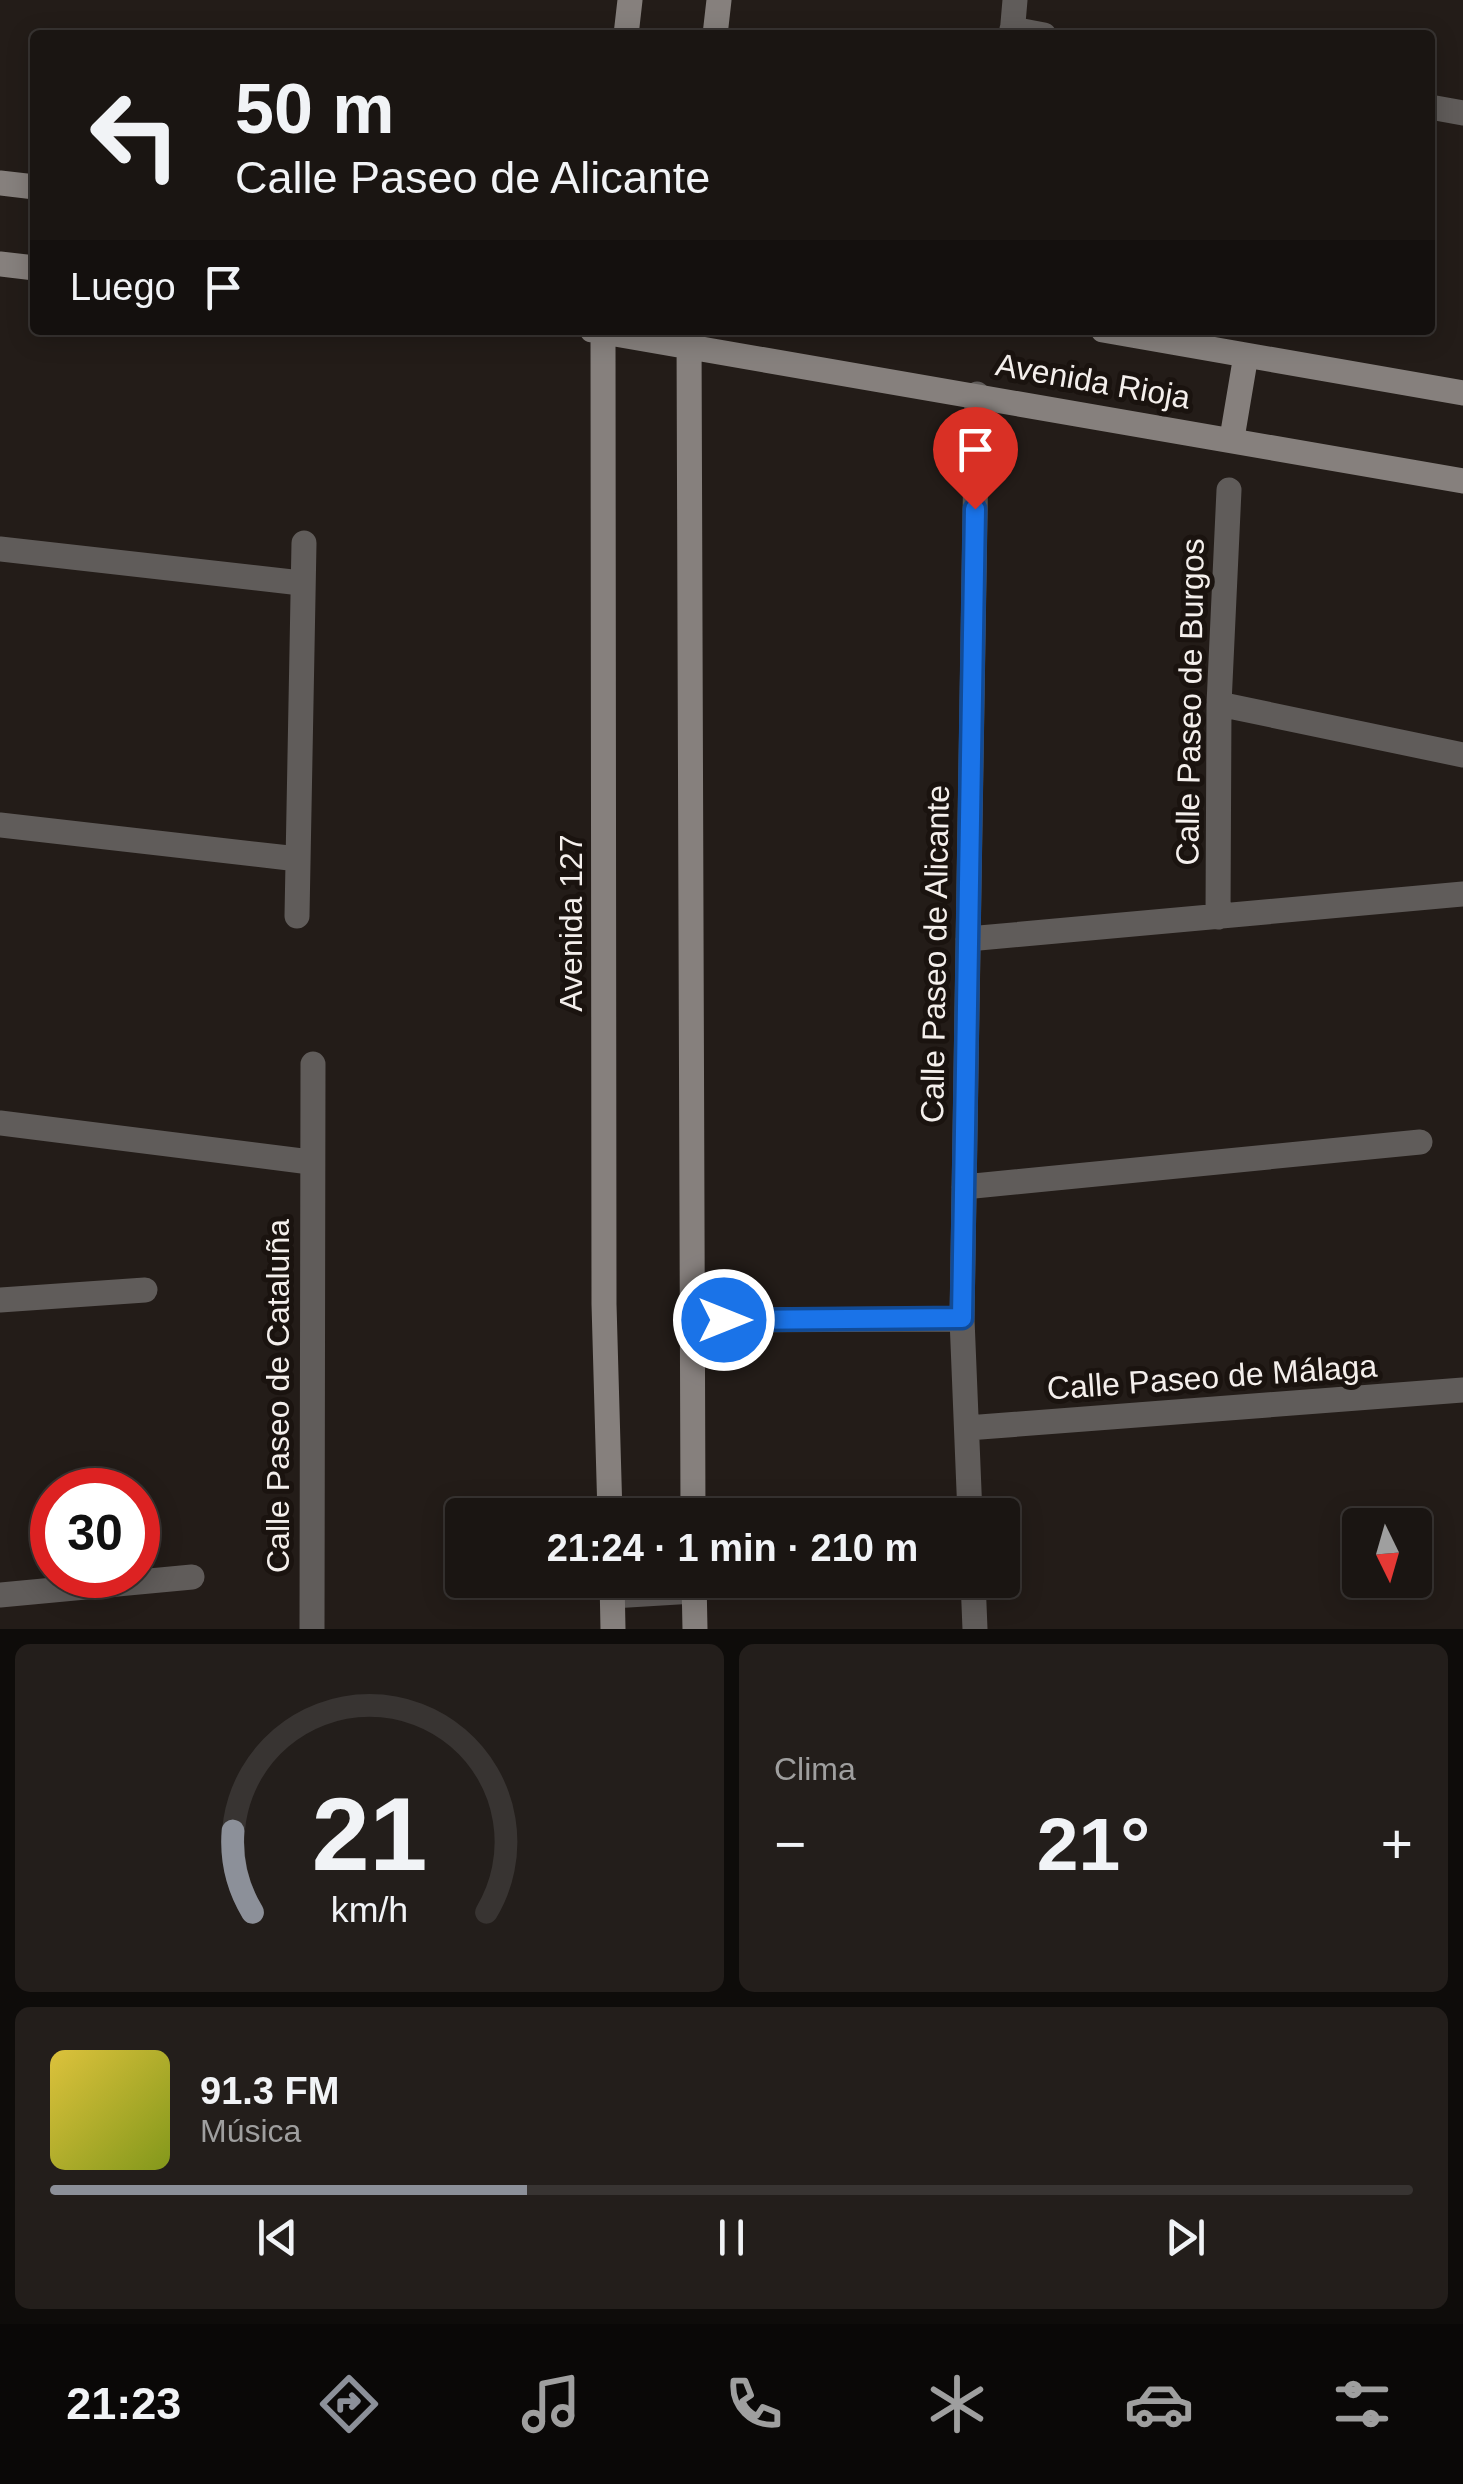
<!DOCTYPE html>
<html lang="es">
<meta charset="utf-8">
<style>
body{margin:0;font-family:Helvetica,sans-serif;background:#231e1b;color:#f1f3f6;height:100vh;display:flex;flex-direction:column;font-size:38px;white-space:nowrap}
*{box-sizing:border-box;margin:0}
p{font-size:32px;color:#9f9f9f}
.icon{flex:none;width:55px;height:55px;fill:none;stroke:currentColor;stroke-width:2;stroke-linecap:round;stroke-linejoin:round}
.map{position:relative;height:1629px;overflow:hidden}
.sheet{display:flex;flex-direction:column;gap:15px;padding:15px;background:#0e0c0a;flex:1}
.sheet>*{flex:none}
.top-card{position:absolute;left:30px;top:30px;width:1405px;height:305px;border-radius:10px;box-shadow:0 5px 25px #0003,0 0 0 2px #383432;background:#1a1512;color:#f1f3f6;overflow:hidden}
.needle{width:65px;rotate:175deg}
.buttons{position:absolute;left:1342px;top:1508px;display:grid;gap:20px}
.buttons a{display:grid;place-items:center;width:90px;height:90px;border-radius:10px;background:#1a1512;box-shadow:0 5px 25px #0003,0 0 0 2px #383432;font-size:50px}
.speed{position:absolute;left:30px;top:1468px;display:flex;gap:20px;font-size:50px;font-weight:700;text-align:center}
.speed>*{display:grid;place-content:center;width:130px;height:130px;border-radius:50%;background:#1a1512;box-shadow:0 5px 25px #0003,0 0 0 2px #383432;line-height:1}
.speed .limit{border:15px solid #d22;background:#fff;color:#111}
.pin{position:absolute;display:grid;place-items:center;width:85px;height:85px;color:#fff;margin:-102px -42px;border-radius:50% 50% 50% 0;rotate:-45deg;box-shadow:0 0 10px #0007}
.pin .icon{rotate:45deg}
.me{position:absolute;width:110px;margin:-55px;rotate:90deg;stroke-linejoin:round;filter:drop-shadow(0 0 8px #0008)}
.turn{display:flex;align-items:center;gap:35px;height:210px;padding:0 40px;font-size:45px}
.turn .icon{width:130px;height:130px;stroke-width:2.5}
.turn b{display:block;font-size:70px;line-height:85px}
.then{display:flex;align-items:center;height:95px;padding:0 40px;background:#0003;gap:20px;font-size:38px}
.big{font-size:75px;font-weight:600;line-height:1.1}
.sheet .tile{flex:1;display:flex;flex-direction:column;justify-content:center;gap:15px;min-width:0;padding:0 35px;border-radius:15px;background:#231e1b}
.sheet .dial{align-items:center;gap:0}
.dial svg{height:260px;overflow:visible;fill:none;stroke:#383432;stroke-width:7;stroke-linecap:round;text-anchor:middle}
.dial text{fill:#f1f3f6;stroke:none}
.song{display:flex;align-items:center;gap:30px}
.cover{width:120px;height:120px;border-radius:15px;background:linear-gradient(135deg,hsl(50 70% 55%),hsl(70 70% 35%))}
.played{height:10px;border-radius:5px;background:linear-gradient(90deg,#8c9099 35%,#383432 35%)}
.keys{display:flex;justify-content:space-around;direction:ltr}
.heat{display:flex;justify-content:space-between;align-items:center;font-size:55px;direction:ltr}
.sheet .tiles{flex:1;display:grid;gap:15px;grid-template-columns:1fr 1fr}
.tile:last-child{grid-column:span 2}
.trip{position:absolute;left:445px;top:1498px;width:575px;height:100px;border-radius:10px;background:#1a1512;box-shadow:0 5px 25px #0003,0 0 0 2px #383432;font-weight:600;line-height:100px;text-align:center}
.tabs{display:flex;height:160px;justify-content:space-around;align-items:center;background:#0a0807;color:#9f9f9f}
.tabs .icon{width:70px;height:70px}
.tabs .selected{color:#8c9099}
.tabs b{font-size:45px;color:#f1f3f6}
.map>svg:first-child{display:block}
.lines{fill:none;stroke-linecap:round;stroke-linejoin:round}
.street{stroke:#605c5a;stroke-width:25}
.secondary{stroke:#86807d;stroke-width:25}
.route-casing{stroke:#114b97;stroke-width:25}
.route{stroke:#1a73e8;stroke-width:18}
.labels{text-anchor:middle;stroke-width:10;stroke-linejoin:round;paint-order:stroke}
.street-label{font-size:32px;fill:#f4efec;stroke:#1a130f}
</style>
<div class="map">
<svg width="1463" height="1629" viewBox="0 0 1463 1629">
<rect width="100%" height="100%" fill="#231c18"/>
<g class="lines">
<path class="street" d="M1012,29L1044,35
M1012,35L1015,0
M1430,107L1463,113
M0,549L301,583
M1219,704L1463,755
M0,825L298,859
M297,916L304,543
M1218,917L1219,704L1229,490
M968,939L1463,894
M0,1123L310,1162
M964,1187L1420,1142
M0,1300L145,1290
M690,1320L962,1319
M967,1428L1463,1390
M970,1515L962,1319L977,394
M973,1580L975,1629
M0,1595L192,1577
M612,1596L694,1591
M312,1629L313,1064"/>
<path class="secondary" d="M626,35L630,0
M715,35L719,0
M0,183L35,187
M0,264L35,268
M592,330L1463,481
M603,330L604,1304L610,1515
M689,330L693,1515
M1103,330L1463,393
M1232,438L1246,355
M612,1580L613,1629
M694,1580L695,1629"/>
</g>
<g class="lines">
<defs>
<path id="route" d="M724,1320L962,1318L975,509"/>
</defs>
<use href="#route" class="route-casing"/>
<use href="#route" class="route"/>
</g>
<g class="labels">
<g class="street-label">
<text transform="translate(1093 381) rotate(10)" y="11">Avenida Rioja</text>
<text transform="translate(1190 702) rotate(-89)" y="11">Calle Paseo de Burgos</text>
<text transform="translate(571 923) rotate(-90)" y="11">Avenida 127</text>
<text transform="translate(935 954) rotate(-89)" y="11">Calle Paseo de Alicante</text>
<text transform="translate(1212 1377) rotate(-4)" y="11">Calle Paseo de Málaga</text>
<text transform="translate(278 1396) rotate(-90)" y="11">Calle Paseo de Cataluña</text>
</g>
</g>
</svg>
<div class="buttons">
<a><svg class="needle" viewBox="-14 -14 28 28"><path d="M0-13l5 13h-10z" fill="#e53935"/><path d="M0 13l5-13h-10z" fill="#9f9f9f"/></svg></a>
</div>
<div class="speed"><div class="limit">30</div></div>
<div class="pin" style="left:975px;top:509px;background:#d93025"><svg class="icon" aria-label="arrive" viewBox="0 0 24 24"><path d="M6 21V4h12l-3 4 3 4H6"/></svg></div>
<svg class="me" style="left:724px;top:1320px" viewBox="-20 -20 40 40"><circle r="17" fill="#1a73e8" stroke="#fff" stroke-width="3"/><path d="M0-11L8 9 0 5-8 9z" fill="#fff"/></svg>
<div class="trip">21:24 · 1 min · 210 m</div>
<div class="top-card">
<div class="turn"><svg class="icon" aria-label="left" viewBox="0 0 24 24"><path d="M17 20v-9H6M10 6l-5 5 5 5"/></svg><div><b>50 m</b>Calle Paseo de Alicante</div></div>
<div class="then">Luego<svg class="icon" aria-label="arrive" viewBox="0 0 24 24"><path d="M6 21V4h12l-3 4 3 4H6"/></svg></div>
</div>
</div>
<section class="sheet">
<div class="tiles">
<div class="tile dial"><svg viewBox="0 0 100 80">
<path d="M14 69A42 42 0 1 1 86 69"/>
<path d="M14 69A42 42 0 0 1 8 44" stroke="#8c9099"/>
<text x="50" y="56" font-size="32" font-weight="700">21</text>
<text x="50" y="72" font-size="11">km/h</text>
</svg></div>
<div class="tile"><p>Clima</p>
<div class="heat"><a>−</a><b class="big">21°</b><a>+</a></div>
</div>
<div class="tile">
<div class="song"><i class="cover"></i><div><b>91.3 FM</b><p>Música</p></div></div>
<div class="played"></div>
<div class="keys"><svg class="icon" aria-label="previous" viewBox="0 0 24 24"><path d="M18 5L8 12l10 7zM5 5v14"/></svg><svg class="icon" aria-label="pause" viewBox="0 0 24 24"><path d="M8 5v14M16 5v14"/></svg><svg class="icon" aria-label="next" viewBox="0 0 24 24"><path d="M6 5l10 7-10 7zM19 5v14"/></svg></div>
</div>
</div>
</section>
<nav class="tabs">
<b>21:23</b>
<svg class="icon selected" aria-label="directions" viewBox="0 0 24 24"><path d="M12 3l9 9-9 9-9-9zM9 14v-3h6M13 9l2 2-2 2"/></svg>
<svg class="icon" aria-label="music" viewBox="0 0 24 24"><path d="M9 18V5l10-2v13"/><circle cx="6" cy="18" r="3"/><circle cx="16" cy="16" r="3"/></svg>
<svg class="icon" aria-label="phone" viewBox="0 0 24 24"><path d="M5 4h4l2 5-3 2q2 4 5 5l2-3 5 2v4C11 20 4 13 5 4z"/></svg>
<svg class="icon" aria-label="climate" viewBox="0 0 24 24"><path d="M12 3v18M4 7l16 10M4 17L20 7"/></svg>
<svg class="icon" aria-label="car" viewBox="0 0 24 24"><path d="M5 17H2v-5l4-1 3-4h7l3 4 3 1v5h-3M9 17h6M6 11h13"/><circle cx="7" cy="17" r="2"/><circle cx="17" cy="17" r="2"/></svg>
<svg class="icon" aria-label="filters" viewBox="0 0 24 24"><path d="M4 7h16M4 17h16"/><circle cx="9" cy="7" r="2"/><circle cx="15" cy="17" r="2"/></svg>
</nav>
